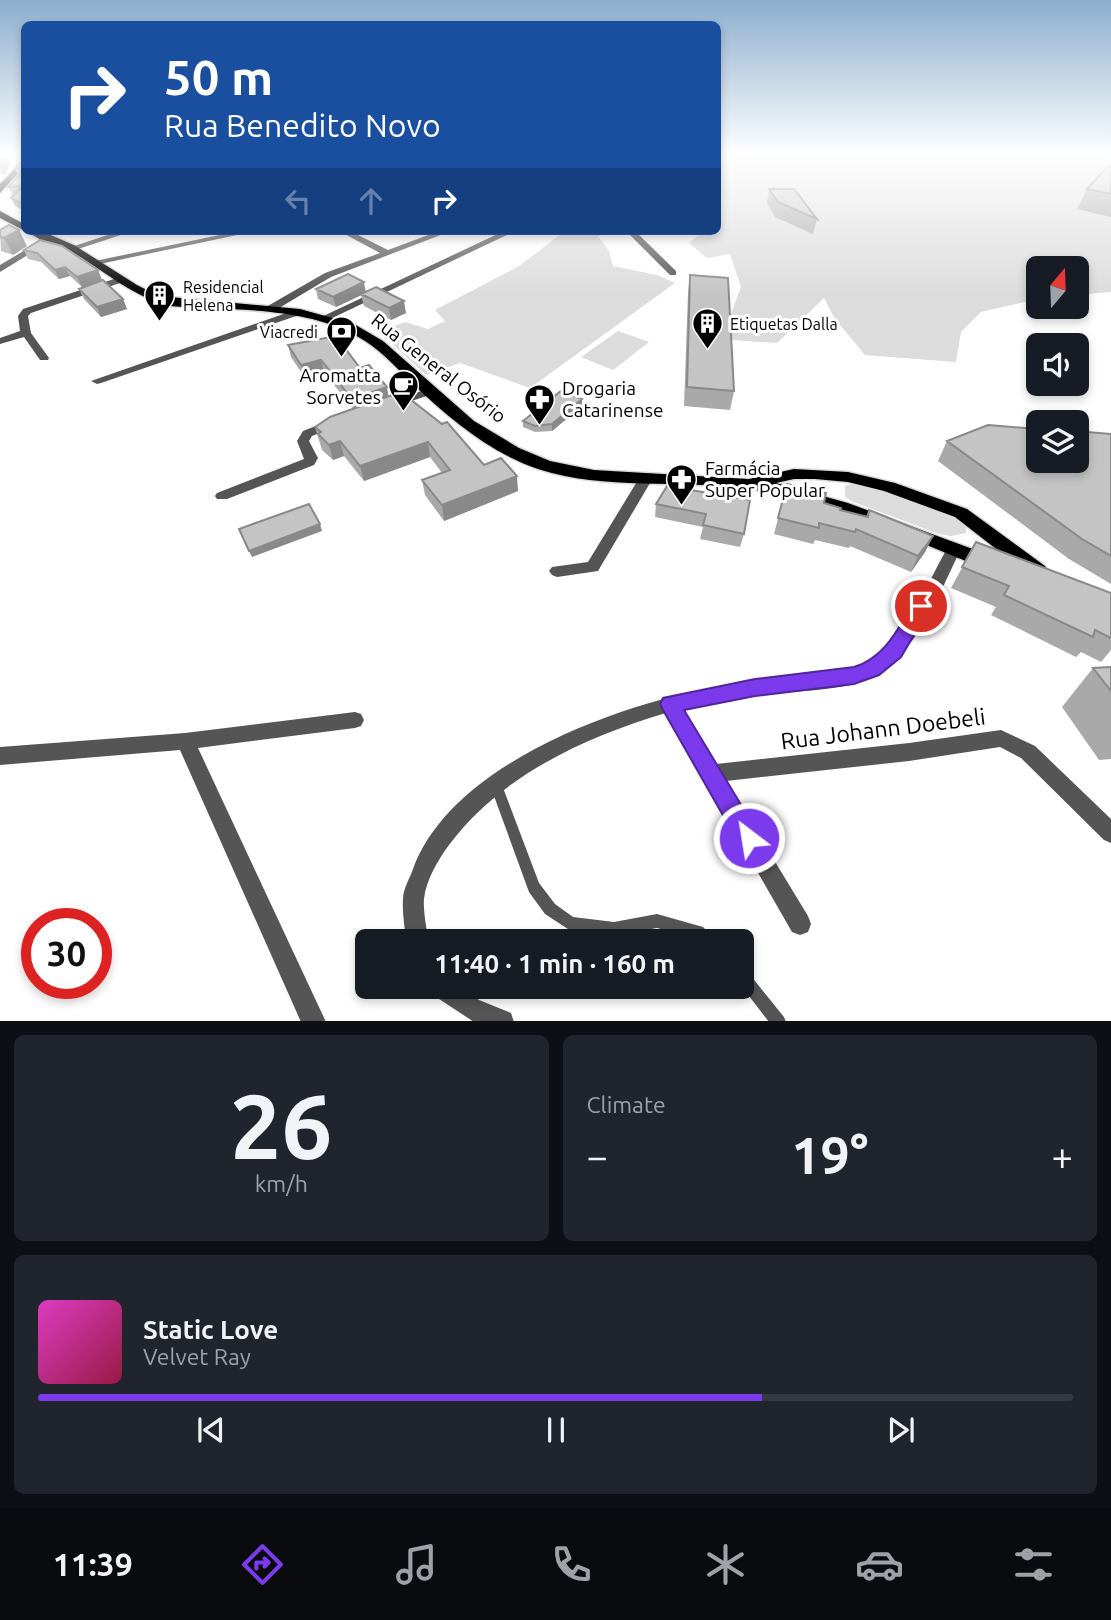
<!DOCTYPE html>
<meta charset="utf-8">
<style>
body{margin:0;font-family:Ubuntu,sans-serif;background:#20242c;color:#f1f3f6;height:100vh;display:flex;flex-direction:column;font-size:26px;white-space:nowrap}
*{box-sizing:border-box;margin:0}
p{font-size:23px;color:#9ea1a6}
.icon{flex:none;width:38px;height:38px;fill:none;stroke:currentColor;stroke-width:2;stroke-linecap:round;stroke-linejoin:round}
.map{position:relative;height:1021px;overflow:hidden}
.sheet{display:flex;flex-direction:column;gap:14px;padding:14px;background:#0d0f14;flex:1}
.sheet>*{flex:none}
.hud{position:absolute;left:21px;top:21px;width:700px;height:214px;border-radius:10px;box-shadow:0 4px 10px #0003;background:#1a4fa0;color:#fff;overflow:hidden}
.needle{width:46px;rotate:19deg}
.controls{position:absolute;left:1026px;top:256px;display:grid;gap:14px}
.controls a{display:grid;place-items:center;width:63px;height:63px;border-radius:10px;background:#171b24;box-shadow:0 4px 10px #0003;font-size:35px}
.speed{position:absolute;left:21px;top:908px;display:flex;gap:14px;font-size:35px;font-weight:700;text-align:center}
.speed>*{display:grid;place-content:center;width:91px;height:91px;border-radius:50%;background:#171b24;box-shadow:0 4px 10px #0003;line-height:1}
.speed .limit{border:10px solid #d22;background:#fff;color:#111}
.pin{position:absolute;display:grid;place-items:center;width:60px;height:60px;color:#fff;margin:-30px;border:4px solid #fff;border-radius:50%;box-shadow:0 2px 7px #0007}
.me{position:absolute;width:77px;margin:-38px;rotate:329deg;stroke-linejoin:round;filter:drop-shadow(0 0 5px #0008)}
.turn{display:flex;align-items:center;gap:24px;height:147px;padding:0 28px;font-size:32px}
.turn .icon{width:91px;height:91px;stroke-width:2.5}
.turn b{display:block;font-size:49px;line-height:60px}
.lanes{display:flex;align-items:center;height:66px;padding:0 28px;background:#0003;justify-content:center;gap:35px;direction:ltr}
.lanes .off{opacity:.35}
.big{font-size:52px;font-weight:600;line-height:1.1}
.sheet .card{flex:1;display:flex;flex-direction:column;justify-content:center;gap:10px;min-width:0;padding:0 24px;border-radius:10px;background:#20242c}
.sheet .dial{align-items:center;gap:0}
.dial b{font-size:91px;line-height:1}
.song{display:flex;align-items:center;gap:21px}
.cover{width:84px;height:84px;border-radius:10px;background:linear-gradient(135deg,hsl(310 70% 55%),hsl(340 70% 35%))}
.played{height:7px;border-radius:4px;background:linear-gradient(90deg,#7c3aed 70%,#363941 70%)}
.keys{display:flex;justify-content:space-around;direction:ltr}
.heat{display:flex;justify-content:space-between;align-items:center;font-size:38px;direction:ltr}
.sheet .tiles{flex:1;display:grid;gap:14px;grid-template-columns:1fr 1fr}
.card:last-child{grid-column:span 2}
.trip{position:absolute;left:355px;top:929px;width:399px;height:70px;border-radius:10px;background:#171b24;box-shadow:0 4px 10px #0003;font-weight:600;line-height:70px;text-align:center}
.dock{display:flex;height:112px;justify-content:space-around;align-items:center;background:#090b0e;color:#9ea1a6}
.dock .icon{width:49px;height:49px}
.dock .on{color:#7c3aed}
.dock b{font-size:32px;color:#f1f3f6}
.map>svg:first-child{display:block}
.green{fill:#dcdcdc}
.lines{fill:none;stroke-linecap:round;stroke-linejoin:round}
.primary-casing{stroke:#dbdbdb;stroke-width:3}
.lane{fill:#555;fill-rule:evenodd}
.street{fill:#555;fill-rule:evenodd}
.primary{fill:#000;fill-rule:evenodd}
.wall{fill:#a9a9a9}
.shaded-wall{fill:#898989}
.building{fill:#c4c4c4;stroke:#898989;stroke-width:2}
.route{fill:#7c3aed;stroke:#51269a;stroke-width:2}
.labels{text-anchor:middle;stroke-width:6;stroke-linejoin:round;paint-order:stroke}
.far-poi-label{font-size:16px;fill:#000;stroke:#fff;text-anchor:start}
.street-label{font-size:19px;fill:#000;stroke:#fff}
.poi-label{font-size:19px;fill:#000;stroke:#fff;text-anchor:start}
.near-street-label{font-size:23px;fill:#000;stroke:#fff}
</style>
<div class="map">
<svg width="1111" height="1022" viewBox="0 0 1111 1022">
<rect width="100%" height="100%" fill="#fff"/>
<path class="green" d="M718,153H1111V292L1076,295V268H1038V299L981,312L961,332L956,362L865,355L835,319L824,298L777,343L732,340L729,319L741,287L730,254L707,258L689,243L704,231H718Z
M565,231H611L598,236L609,251L613,266L657,275L675,283L530,388L460,363L426,375L379,332L405,322L428,329L445,321L435,310L519,266Z
M618,331L649,342L613,370L581,357Z
M858,482L946,512L966,524V533L951,536L939,534L851,501L845,496V486Z"/>
<g class="lines">
<defs>
<path id="primary" d="M24,159V167L0,193V184Z
M0,211L24,224L25,231L0,218Z
M27,231H41L74,245L137,285L159,296L300,309L354,324L383,341L474,421L519,448L550,461L594,470L749,479L794,469L848,472L895,483L967,509L1045,566L1048,571L1045,576H1031L955,517L884,491L848,482L815,479H794L776,483L848,503L997,558L999,563L997,568H983C907,538 830,501 748,489C678,479 606,491 538,469C491,453 451,420 416,387C399,371 384,353 365,341C309,305 233,311 169,306C133,296 108,274 77,255C61,247 40,242 27,231Z"/>
</defs>
<use href="#primary" class="primary-casing"/>
<path class="lane" d="M496,779L500,781L502,785L539,883L555,904L573,917L614,922L657,914L703,927L713,937L715,942H698L694,938L657,928L614,936L571,931L545,914L529,892L490,785L492,781Z
M742,969L747,971L784,1017L786,1022H769L742,987Z"/>
<path class="street" d="M120,231H133L75,250L68,248Z
M239,231H256L95,265L90,262Z
M339,231H350L388,250L439,231H451L331,277L274,311H266V307L325,273L380,253Z
M504,231H515L326,321L317,319Z
M626,231H635L676,271V275H670Z
M37,243L44,245L0,272V265Z
M120,277L123,278V282L31,313L28,316L31,333L49,358L48,360H40L24,337L0,344V338L20,331L18,316L23,309Z
M295,310L300,313L299,315L101,383L97,384L91,381Z
M429,389L433,390V394L390,408L384,404L386,401Z
M331,420L335,421L337,424L335,427L312,436L309,441L318,458L314,465L227,499H217L215,496L217,493L304,459L297,441L303,431Z
M646,474L653,478L598,571L557,577L552,575L549,571L552,567L588,562L641,475Z
M954,544L959,545L961,549C942,587 924,635 891,664C860,693 808,689 768,694C739,697 711,703 682,708L716,764L909,743L1001,730L1035,746L1111,819V843L1104,840L1021,758L1000,747L909,761L726,781L808,916L811,924L808,932L800,935L792,932L666,713C585,737 500,776 449,845C438,860 426,880 424,899C423,912 427,928 428,942H406C405,928 402,913 403,899C403,889 410,878 413,869C452,762 624,702 727,685C746,682 765,679 785,677C811,675 844,676 868,662C905,641 928,581 949,545Z
M355,712L361,714L364,720L361,726L355,728L198,748L326,1022H301L180,750L0,765V747L185,733Z
M429,987H461L479,1000L511,1013L514,1022H474L433,995Z"/>
<use href="#primary" class="primary"/>
</g>
<path class="wall" d="M0,153L6,155L10,164L5,175L0,174Z
M24,159V211L15,206L11,198L13,196L8,187L18,176L15,168Z
M1111,167V217L1077,209L1087,189Z
M769,189L817,219L813,234L775,217L767,203Z
M0,230L27,246L13,255L1,251Z
M24,250L98,270L102,280L82,287L70,276L59,279L41,262L28,259Z
M690,275L734,391L730,410L684,406L688,293Z
M79,289L123,299L127,309L101,317L84,299Z
M316,289L366,292L406,313L391,320L364,306L361,295L336,307L318,299Z
M288,345L360,368L389,397L484,465L518,491L444,521L425,495L422,480L442,473L430,457L364,481L344,456L333,460L322,450L315,427L353,409L324,372L305,378L291,357Z
M582,399V406L552,431L535,432L523,427V421Z
M1111,434V584L1069,559L938,461L947,441Z
M787,484L824,503L840,510L866,517L869,510L933,536L925,552L911,572L850,546L849,548L815,540L813,544L774,534Z
M667,486L744,534L740,547L700,539L703,527L655,517L656,504Z
M976,542L1111,593V650L1101,662L1081,652L1076,657L991,615L996,607L951,588Z
M1111,667V759L1099,760L1062,707L1093,668Z"/>
<path class="shaded-wall" d="M6,155L10,164L5,175L0,166Z
M19,230L27,246L13,255L4,238Z
M65,267L70,276L59,279L55,270Z
M98,270L102,280L82,287L77,277Z
M364,282L366,293L336,307L333,297Z
M123,299L127,309L101,317L97,307Z
M404,301L406,313L391,320L389,308Z
M321,360L324,372L305,378L301,365Z
M387,387L389,399L355,411L352,399Z
M582,399V406L552,431V424Z
M340,441L344,456L333,460L329,445Z
M428,442L430,457L364,481L360,466Z
M517,476L518,491L444,521L442,505Z
M320,524L322,531L252,557L249,551Z
M933,536L925,552L911,572L918,556Z"/>
<path class="building" d="M0,153L6,155L0,166Z
M24,159V168H15Z
M1107,167H1111V194L1087,189Z
M24,170V205L11,198L23,186L8,187Z
M769,189H794L817,219L778,202Z
M9,225L19,230L4,238L0,237V230Z
M40,240L62,246L98,270L77,277L65,267L55,270L37,253L24,250Z
M348,274L364,282L333,297L316,289Z
M690,275L728,278L734,391L687,387Z
M103,280L123,299L97,307L79,289Z
M376,287L404,301L389,308L361,294Z
M336,336L360,368L369,365L387,387L352,399L321,360L301,365L288,345Z
M561,391L582,399L552,424L535,426L523,421Z
M395,394L406,396L442,424L447,422L484,465L501,458L517,476L442,505L422,480L450,470L428,442L360,466L340,441L329,445L318,434L321,432L315,427L330,417Z
M988,425L1038,429V460H1076V431L1111,434V556L1082,539L947,441Z
M787,484L826,493L824,503L841,508L840,510L868,517L869,510L933,536L918,556L856,529L855,532L819,523V528L778,518Z
M667,486L750,500L744,534L703,525L706,514L656,504Z
M309,504L320,524L249,551L239,529Z
M976,542L1111,593V638L1095,630L1093,637L1004,595L1009,586L962,567Z
M1111,667V691L1093,668Z"/>
<linearGradient id="sky" x2="0" y2="1"><stop stop-color="#8cadcc"/><stop offset="0.52" stop-color="#fff"/><stop offset="1" stop-color="#fff" stop-opacity="0"/></linearGradient>
<rect width="1111" height="296" fill="url(#sky)"/>
<path class="route" d="M921,599L928,601L930,606L928,611L901,657L879,675L854,684L755,696L684,710L761,838L757,847L749,850L741,847L663,710L660,704L663,698L755,679L854,667C886,657 898,628 915,601Z"/>
<defs>
<symbol id="building-pin" viewBox="-11 -11 22 30"><path d="M0 17L-7.5 6A9.5 9.5 0 1 1 7.5 6Z" fill="#000" stroke="#fff"/><path d="M-4-6H4V6H1V3H-1V6H-4ZM-2.5-4.3h1.7v1.8h-1.7ZM.8-4.3h1.7v1.8H.8ZM-2.5-1h1.7V.8h-1.7ZM.8-1h1.7V.8H.8Z" fill="#fff"/></symbol>
<symbol id="bank-pin" viewBox="-11 -11 22 30"><path d="M0 17L-7.5 6A9.5 9.5 0 1 1 7.5 6Z" fill="#000" stroke="#fff"/><path d="M-6-4H6V4H-6ZM0-2.3a2.3 2.3 0 1 0 0 4.6a2.3 2.3 0 1 0 0-4.6Z" fill="#fff"/></symbol>
<symbol id="cafe-pin" viewBox="-11 -11 22 30"><path d="M0 17L-7.5 6A9.5 9.5 0 1 1 7.5 6Z" fill="#000" stroke="#fff"/><path d="M-5.5-4.5H6V0H3Q3 3.5 0 3.5H-2.5Q-5.5 3.5-5.5 0ZM3-3.2v2h1.7v-2ZM-6 4.5H4V6H-6Z" fill="#fff"/></symbol>
<symbol id="pharmacy-pin" viewBox="-11 -11 22 30"><path d="M0 17L-7.5 6A9.5 9.5 0 1 1 7.5 6Z" fill="#000" stroke="#fff"/><path d="M-2-6h4v4h4v4h-4v4h-4v-4h-4v-4h4Z" fill="#fff"/></symbol>
</defs>
<g fill-rule="evenodd">
<use href="#building-pin" x="142" y="278" width="35" height="47"/>
<use href="#building-pin" x="690" y="306" width="35" height="47"/>
<use href="#bank-pin" x="324" y="314" width="35" height="47"/>
<use href="#cafe-pin" x="386" y="368" width="35" height="47"/>
<use href="#pharmacy-pin" x="522" y="382" width="35" height="47"/>
<use href="#pharmacy-pin" x="664" y="462" width="35" height="47"/>
</g>
<g class="labels">
<g class="far-poi-label">
<text x="183" y="293">Residencial<tspan x="183" dy="18">Helena</tspan></text>
<text x="730" y="330">Etiquetas Dalla</text>
<text x="318" y="338" text-anchor="end">Viacredi</text>
</g>
<g class="street-label">
<text transform="translate(439 368) rotate(38)" y="7">Rua General Osório</text>
</g>
<g class="poi-label">
<text x="381" y="382" text-anchor="end">Aromatta<tspan x="381" dy="22">Sorvetes</tspan></text>
<text x="562" y="395">Drogaria<tspan x="562" dy="22">Catarinense</tspan></text>
<text x="705" y="475">Farmácia<tspan x="705" dy="22">Super Popular</tspan></text>
</g>
<g class="near-street-label">
<text transform="translate(883 729) rotate(-7)" y="8">Rua Johann Doebeli</text>
</g>
</g>
</svg>
<div class="controls">
<a><svg class="needle" viewBox="-14 -14 28 28"><path d="M0-13l5 13h-10z" fill="#e53935"/><path d="M0 13l5-13h-10z" fill="#9ea1a6"/></svg></a>
<a><svg class="icon" aria-label="sound" viewBox="0 0 24 24"><path d="M4 9h4l5-4v14l-5-4H4zM17 9q2 3 0 6"/></svg></a>
<a><svg class="icon" aria-label="layers" viewBox="0 0 24 24"><path d="M12 4l9 5-9 5-9-5zM3 14l9 5 9-5"/></svg></a>
</div>
<div class="speed"><div class="limit">30</div></div>
<div class="pin" style="left:921px;top:606px;background:#d93025"><svg class="icon" aria-label="arrive" viewBox="0 0 24 24"><path d="M6 21V4h12l-3 4 3 4H6"/></svg></div>
<svg class="me" style="left:749px;top:838px" viewBox="-20 -20 40 40"><circle r="17" fill="#7c3aed" stroke="#fff" stroke-width="3"/><path d="M0-11L8 9 0 5-8 9z" fill="#fff"/></svg>
<div class="trip">11:40 · 1 min · 160 m</div>
<div class="hud">
<div class="turn"><svg class="icon" aria-label="right" viewBox="0 0 24 24"><path d="M7 20v-9h11M14 6l5 5-5 5"/></svg><div><b>50 m</b>Rua Benedito Novo</div></div>
<div class="lanes"><svg class="icon off" aria-label="left" viewBox="0 0 24 24"><path d="M17 20v-9H6M10 6l-5 5 5 5"/></svg><svg class="icon off" aria-label="ahead" viewBox="0 0 24 24"><path d="M12 20V5M6 11l6-6 6 6"/></svg><svg class="icon" aria-label="right" viewBox="0 0 24 24"><path d="M7 20v-9h11M14 6l5 5-5 5"/></svg></div>
</div>
</div>
<section class="sheet">
<div class="tiles">
<div class="card dial"><b>26</b><p>km/h</p></div>
<div class="card"><p>Climate</p>
<div class="heat"><a>−</a><b class="big">19°</b><a>+</a></div>
</div>
<div class="card">
<div class="song"><i class="cover"></i><div><b>Static Love</b><p>Velvet Ray</p></div></div>
<div class="played"></div>
<div class="keys"><svg class="icon" aria-label="previous" viewBox="0 0 24 24"><path d="M18 5L8 12l10 7zM5 5v14"/></svg><svg class="icon" aria-label="pause" viewBox="0 0 24 24"><path d="M8 5v14M16 5v14"/></svg><svg class="icon" aria-label="next" viewBox="0 0 24 24"><path d="M6 5l10 7-10 7zM19 5v14"/></svg></div>
</div>
</div>
</section>
<nav class="dock">
<b>11:39</b>
<svg class="icon on" aria-label="directions" viewBox="0 0 24 24"><path d="M12 3l9 9-9 9-9-9zM9 14v-3h6M13 9l2 2-2 2"/></svg>
<svg class="icon" aria-label="music" viewBox="0 0 24 24"><path d="M9 18V5l10-2v13"/><circle cx="6" cy="18" r="3"/><circle cx="16" cy="16" r="3"/></svg>
<svg class="icon" aria-label="phone" viewBox="0 0 24 24"><path d="M5 4h4l2 5-3 2q2 4 5 5l2-3 5 2v4C11 20 4 13 5 4z"/></svg>
<svg class="icon" aria-label="climate" viewBox="0 0 24 24"><path d="M12 3v18M4 7l16 10M4 17L20 7"/></svg>
<svg class="icon" aria-label="car" viewBox="0 0 24 24"><path d="M5 17H2v-5l4-1 3-4h7l3 4 3 1v5h-3M9 17h6M6 11h13"/><circle cx="7" cy="17" r="2"/><circle cx="17" cy="17" r="2"/></svg>
<svg class="icon" aria-label="filters" viewBox="0 0 24 24"><path d="M4 7h16M4 17h16"/><circle cx="9" cy="7" r="2"/><circle cx="15" cy="17" r="2"/></svg>
</nav>
